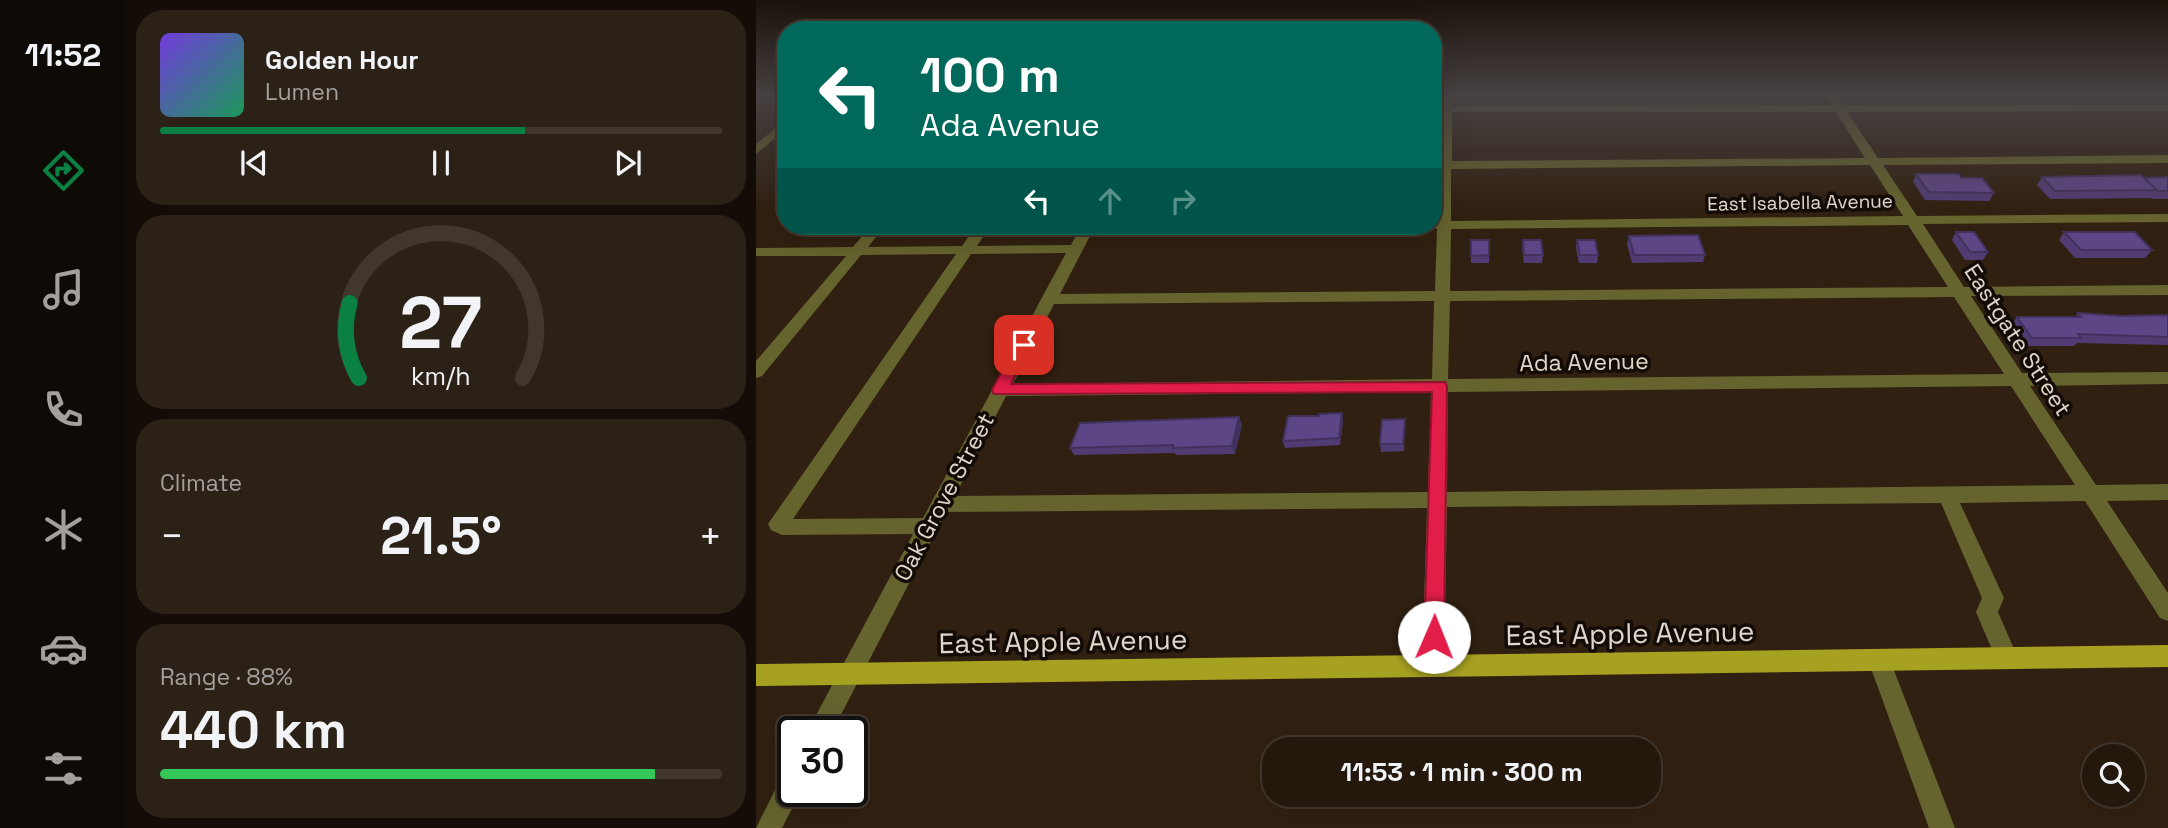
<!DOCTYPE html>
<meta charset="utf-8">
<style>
body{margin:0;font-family:"Space Grotesk",sans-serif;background:#2c2116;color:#f1f3f6;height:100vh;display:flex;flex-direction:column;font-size:26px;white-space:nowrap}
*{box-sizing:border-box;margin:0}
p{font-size:23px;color:#a3a09d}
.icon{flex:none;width:38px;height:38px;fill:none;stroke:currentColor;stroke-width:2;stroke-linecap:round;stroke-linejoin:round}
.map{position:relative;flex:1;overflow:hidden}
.details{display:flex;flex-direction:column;gap:10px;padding:10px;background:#140d07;width:630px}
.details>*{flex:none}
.banner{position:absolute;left:21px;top:21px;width:665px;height:214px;border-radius:28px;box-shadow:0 7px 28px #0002,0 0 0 2px #41372e;background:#00695c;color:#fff;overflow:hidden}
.tools{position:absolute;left:1326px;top:744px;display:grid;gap:14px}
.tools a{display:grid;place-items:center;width:63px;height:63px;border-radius:50%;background:#24180d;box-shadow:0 7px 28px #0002,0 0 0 2px #41372e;font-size:35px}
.speed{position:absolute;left:21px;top:716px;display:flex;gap:14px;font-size:35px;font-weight:700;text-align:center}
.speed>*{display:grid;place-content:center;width:91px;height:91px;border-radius:50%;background:#24180d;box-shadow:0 7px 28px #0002,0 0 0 2px #41372e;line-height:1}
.speed .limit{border:4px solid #111;border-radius:10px;background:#fff;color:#111}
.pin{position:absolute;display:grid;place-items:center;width:60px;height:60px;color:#fff;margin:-30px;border-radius:14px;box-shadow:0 4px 10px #0006}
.me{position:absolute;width:77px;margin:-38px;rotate:1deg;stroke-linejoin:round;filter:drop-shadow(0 0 5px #0008)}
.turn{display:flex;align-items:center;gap:24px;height:147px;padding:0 28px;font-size:32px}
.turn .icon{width:91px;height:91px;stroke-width:2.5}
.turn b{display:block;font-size:49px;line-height:60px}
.lanes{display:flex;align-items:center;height:66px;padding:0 28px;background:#0003;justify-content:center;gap:35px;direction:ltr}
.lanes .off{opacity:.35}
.big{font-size:52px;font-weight:700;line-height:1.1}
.details .widget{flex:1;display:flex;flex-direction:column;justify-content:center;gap:10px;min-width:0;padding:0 24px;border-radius:28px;background:#2c2116}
.details .dial{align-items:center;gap:0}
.dial svg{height:182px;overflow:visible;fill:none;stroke:#41372e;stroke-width:7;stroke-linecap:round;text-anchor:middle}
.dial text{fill:#f1f3f6;stroke:none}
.song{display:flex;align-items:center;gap:21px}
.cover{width:84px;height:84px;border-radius:10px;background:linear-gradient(135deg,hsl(260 70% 55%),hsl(150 70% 35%))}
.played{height:7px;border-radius:4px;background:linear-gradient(90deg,#0b8043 65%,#41372e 65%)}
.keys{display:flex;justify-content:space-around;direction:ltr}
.heat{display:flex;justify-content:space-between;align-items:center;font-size:38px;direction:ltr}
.charge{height:10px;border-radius:5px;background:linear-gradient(90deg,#34c759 88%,#41372e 0)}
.trip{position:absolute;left:506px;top:737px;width:399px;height:70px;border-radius:28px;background:#24180d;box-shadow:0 7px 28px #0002,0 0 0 2px #41372e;font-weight:700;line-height:70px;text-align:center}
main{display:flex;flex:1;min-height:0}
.tab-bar{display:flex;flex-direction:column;width:126px;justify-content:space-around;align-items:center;background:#0e0a05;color:#a3a09d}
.tab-bar .icon{width:49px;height:49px}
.tab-bar .on{color:#0b8043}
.tab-bar b{font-size:32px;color:#f1f3f6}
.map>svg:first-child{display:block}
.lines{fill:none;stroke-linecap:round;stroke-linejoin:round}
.minor{fill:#65632e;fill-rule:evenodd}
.major{fill:#a6a121;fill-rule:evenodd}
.wall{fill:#503c72}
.shaded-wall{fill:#41315d}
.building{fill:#5d4685;stroke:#41315d;stroke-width:2}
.route{fill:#e11d48;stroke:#92132f;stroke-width:2}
.labels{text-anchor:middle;stroke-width:7;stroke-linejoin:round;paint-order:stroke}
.far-street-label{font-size:19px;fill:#e0d5cb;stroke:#120b06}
.street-label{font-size:23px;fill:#e0d5cb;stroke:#120b06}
.near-street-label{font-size:28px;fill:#e0d5cb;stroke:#120b06}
</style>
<main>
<nav class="tab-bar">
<b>11:52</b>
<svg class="icon on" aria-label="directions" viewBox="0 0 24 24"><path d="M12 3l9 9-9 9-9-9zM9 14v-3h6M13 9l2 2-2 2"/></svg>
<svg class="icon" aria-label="music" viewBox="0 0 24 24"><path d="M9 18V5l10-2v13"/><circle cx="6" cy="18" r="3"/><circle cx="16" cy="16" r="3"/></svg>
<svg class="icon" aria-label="phone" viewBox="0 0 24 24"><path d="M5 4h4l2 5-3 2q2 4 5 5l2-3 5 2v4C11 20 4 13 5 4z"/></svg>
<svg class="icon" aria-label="climate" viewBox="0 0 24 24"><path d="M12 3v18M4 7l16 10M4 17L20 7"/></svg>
<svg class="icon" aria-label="car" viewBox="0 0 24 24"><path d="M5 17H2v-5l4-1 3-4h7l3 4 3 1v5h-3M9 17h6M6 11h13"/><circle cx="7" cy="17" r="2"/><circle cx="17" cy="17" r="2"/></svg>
<svg class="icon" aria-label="filters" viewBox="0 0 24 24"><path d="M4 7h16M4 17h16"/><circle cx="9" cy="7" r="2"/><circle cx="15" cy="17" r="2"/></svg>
</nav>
<section class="details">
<div class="widget">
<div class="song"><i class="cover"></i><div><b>Golden Hour</b><p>Lumen</p></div></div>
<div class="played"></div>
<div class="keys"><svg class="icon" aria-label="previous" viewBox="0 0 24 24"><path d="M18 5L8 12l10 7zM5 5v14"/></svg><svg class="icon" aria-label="pause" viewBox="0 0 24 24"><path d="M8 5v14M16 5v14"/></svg><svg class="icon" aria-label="next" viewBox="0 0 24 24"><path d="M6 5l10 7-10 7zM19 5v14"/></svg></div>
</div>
<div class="widget dial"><svg viewBox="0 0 100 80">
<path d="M14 69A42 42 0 1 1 86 69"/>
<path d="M14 69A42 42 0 0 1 10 36" stroke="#0b8043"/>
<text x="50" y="56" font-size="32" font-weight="700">27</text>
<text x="50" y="72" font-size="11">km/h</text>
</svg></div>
<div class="widget"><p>Climate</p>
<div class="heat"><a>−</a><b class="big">21.5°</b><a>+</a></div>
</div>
<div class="widget"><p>Range · 88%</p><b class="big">440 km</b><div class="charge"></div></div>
</section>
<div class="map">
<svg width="1412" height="828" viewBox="0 0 1412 828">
<rect width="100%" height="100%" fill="#302011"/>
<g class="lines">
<path class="minor" d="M685,94H697L696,106L1076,105L1069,94H1080L1087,105H1412V111L1091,112L1122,158L1412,155V163L1127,165L1161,216L1412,214V222L1167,224L1208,287L1412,285V295L1215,296L1266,373L1412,372V384L1274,386L1340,485L1412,484V500L1351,501L1412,593V621L1404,618L1329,501L1204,503L1248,598L1242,612L1262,658L1259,666L1251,669L1243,666L1220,612L1226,598L1185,503L691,507L688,666L685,674L677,677L669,674L666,666L671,508L190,512L76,732H51L157,534L26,535L15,530L12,524L200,254L105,255L6,376L0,378V361L90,256H0V248L97,247L115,226H129L112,247L206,246L220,226H234L221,246L315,245L325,226H431L424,230L336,232L304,294L679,291L681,229L671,226H677V221H681ZM696,112H1080L1109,158L696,161ZM1114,165L1147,216L695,221V169ZM1152,225L1192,287L694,291L695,229ZM310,253L167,518L37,519L215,254ZM1198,297L1248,374L692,379L694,301ZM678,301L676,379L257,384L298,304ZM1255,386L1319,485L691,492L692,392ZM675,392L672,492L199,496L250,396Z
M30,120V129L0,154V144Z
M1123,649L1131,652L1134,660L1199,828H1173L1112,660L1115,652Z
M37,769V791H45L26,828H0L28,772Z"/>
<path class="major" d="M1412,645V667L0,686V664Z"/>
</g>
<path class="wall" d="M1160,174L1205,178L1238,193L1233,201L1169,200L1157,182Z
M1286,177H1412V199H1396L1395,198L1294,199L1281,185Z
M1200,232L1232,252L1227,260H1209L1196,240Z
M1308,232L1396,250L1389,258H1319L1303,240Z
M873,236L949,255L947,262L876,263L871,244Z
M715,240L733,255V263H715Z
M767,240L787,255L786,263H768L766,248Z
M821,240L842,255L841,263H823L820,248Z
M1322,313L1365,316L1412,315V345L1321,343L1318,346H1270L1255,325L1261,317H1319Z
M483,417L486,425L479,454L420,455L419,453L318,455L314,448Z
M649,419L648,451L625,452L624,444Z
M587,421L584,445L529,448L527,441Z"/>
<path class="shaded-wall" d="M586,413L587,421L584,445L583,438Z
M483,417L486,425L479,454L476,446Z"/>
<path class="building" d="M1160,174H1203L1205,178H1226L1238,193L1173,192Z
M1385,175L1401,190L1299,191L1286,177Z
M1412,177V191H1402L1388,178Z
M1200,232H1218L1232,252H1214Z
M1308,232H1379L1396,250H1325Z
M942,235L949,255H878L873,236Z
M715,240H733V255L715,256Z
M767,240H785L787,255H768Z
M821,240H839L842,255H824Z
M1322,313L1365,316L1412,315V337L1322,334L1325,338H1276L1261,317H1325Z
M586,413L583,438L527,441L532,416H563V414Z
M483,417L476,446L417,448V445L314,448L324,423Z
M649,419L647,444H624L626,420Z"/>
<linearGradient id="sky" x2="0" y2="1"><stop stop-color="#1a1209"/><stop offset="0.45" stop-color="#484243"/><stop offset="1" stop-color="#484243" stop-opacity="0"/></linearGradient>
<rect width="1412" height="210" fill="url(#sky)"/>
<path class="route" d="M268,340L275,345L255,384L689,382L691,386L688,637L685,643L678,646L671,643L668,637L676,392L238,394L236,390L262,341Z"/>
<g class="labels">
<g class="far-street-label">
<text transform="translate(1044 202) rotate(-1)" y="7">East Isabella Avenue</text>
</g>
<g class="street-label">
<text transform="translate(1262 340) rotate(57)" y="8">Eastgate Street</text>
<text transform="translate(828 362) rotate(-1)" y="8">Ada Avenue</text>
<text transform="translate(188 497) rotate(-62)" y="8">Oak Grove Street</text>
</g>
<g class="near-street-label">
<text transform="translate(874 633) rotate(-1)" y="10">East Apple Avenue</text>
<text transform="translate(307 641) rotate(-1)" y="10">East Apple Avenue</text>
</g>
</g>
</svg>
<div class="tools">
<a><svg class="icon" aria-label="search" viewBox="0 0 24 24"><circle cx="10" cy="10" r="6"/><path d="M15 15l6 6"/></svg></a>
</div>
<div class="speed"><div class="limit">30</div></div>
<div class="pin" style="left:268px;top:345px;background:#d93025"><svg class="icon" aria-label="arrive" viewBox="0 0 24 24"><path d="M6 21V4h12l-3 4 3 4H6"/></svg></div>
<svg class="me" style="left:678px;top:637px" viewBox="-20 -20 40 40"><circle r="19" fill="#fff"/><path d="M0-13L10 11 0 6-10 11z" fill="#e11d48"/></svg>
<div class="trip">11:53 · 1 min · 300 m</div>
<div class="banner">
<div class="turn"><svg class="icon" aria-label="left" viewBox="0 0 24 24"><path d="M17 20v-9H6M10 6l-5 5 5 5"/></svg><div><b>100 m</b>Ada Avenue</div></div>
<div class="lanes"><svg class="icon" aria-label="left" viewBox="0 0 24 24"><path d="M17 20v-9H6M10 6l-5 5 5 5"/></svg><svg class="icon off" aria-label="ahead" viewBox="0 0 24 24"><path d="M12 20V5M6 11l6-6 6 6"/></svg><svg class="icon off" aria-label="right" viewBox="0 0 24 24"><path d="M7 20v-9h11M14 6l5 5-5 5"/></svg></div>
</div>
</div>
</main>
